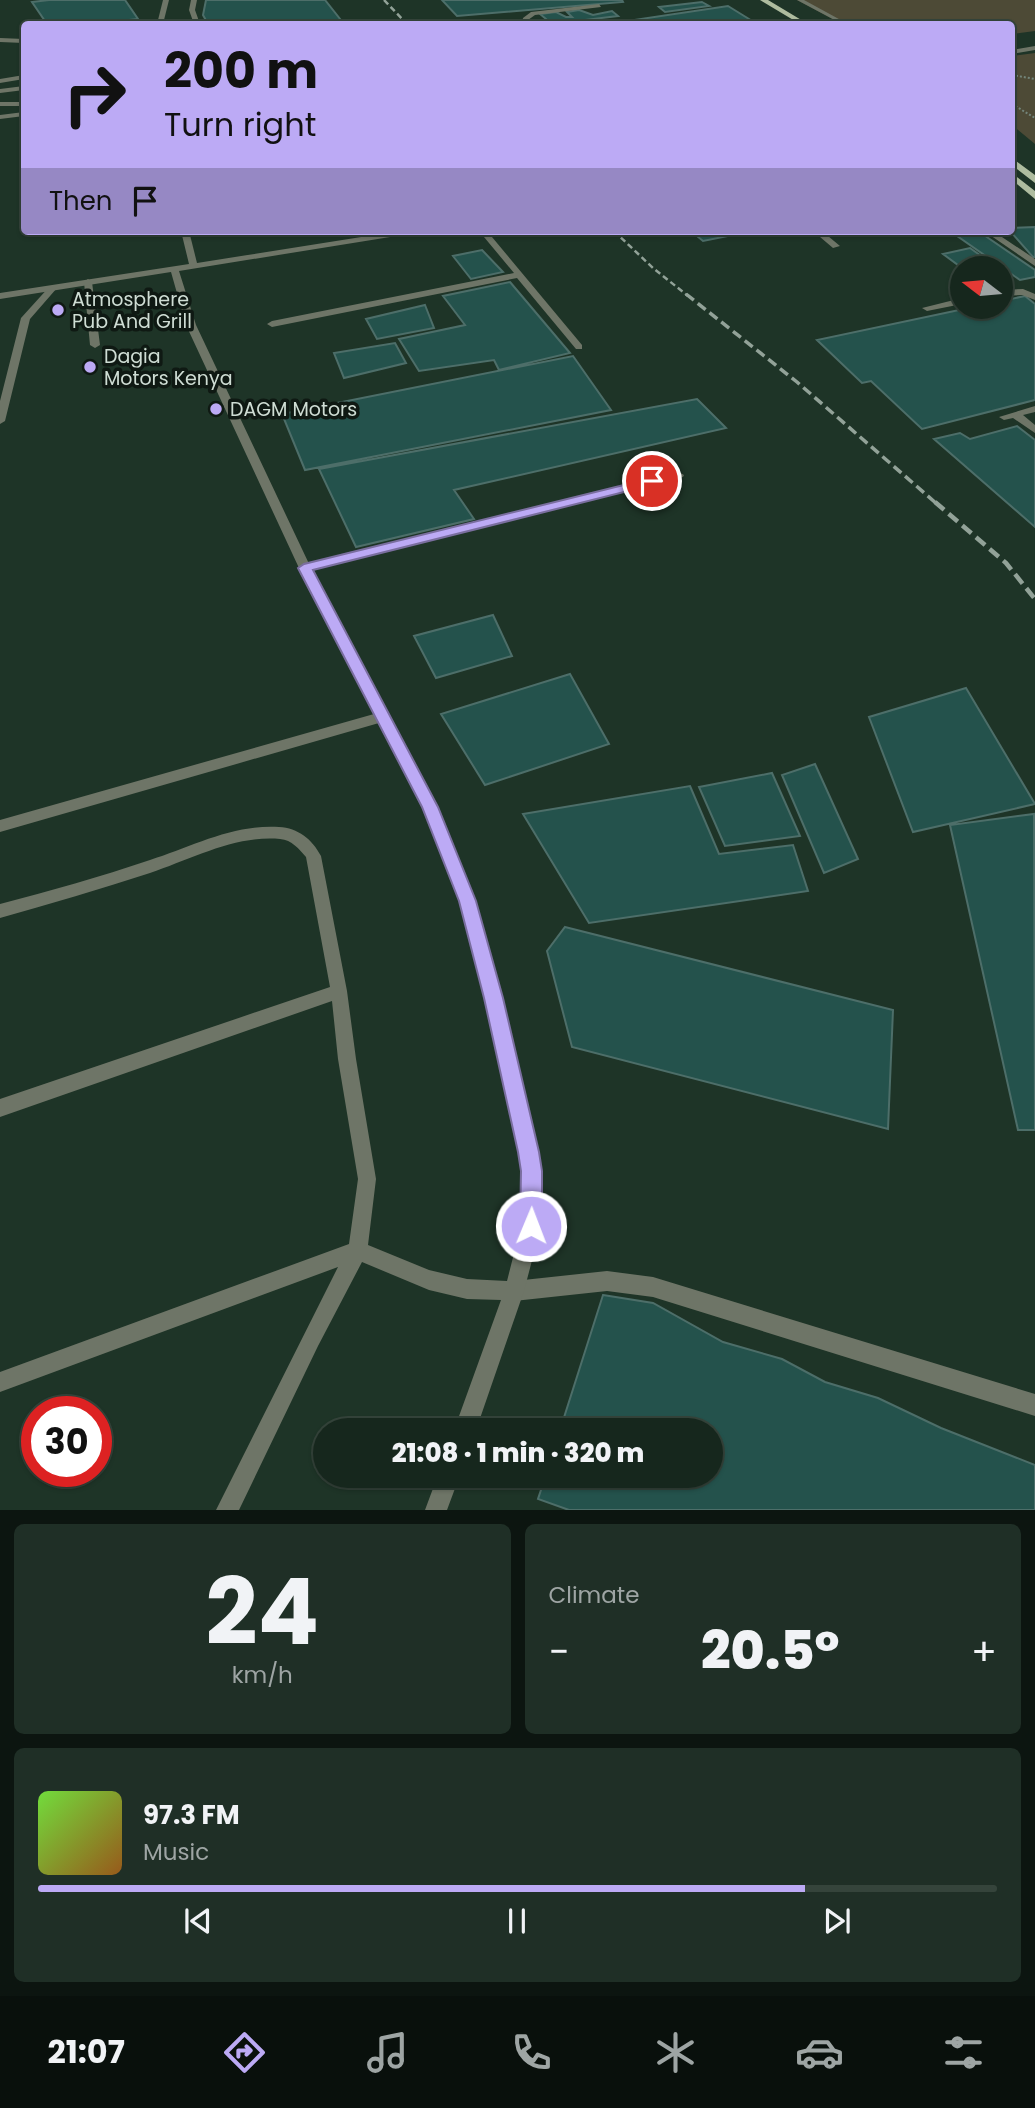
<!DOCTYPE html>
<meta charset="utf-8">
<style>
body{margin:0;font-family:Poppins,sans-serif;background:#1f2f26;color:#f1f3f6;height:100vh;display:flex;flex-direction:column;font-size:26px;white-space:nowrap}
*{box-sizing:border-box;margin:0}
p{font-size:23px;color:#9ea5a4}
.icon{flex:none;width:38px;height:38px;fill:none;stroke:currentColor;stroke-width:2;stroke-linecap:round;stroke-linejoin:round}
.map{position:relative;height:1510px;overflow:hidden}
.panel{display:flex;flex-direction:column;gap:14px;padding:14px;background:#0c1510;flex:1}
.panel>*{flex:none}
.hud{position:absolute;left:21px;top:21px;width:994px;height:214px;border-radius:7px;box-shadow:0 2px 5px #0004,0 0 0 2px #35443b;background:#bcaaf5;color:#111;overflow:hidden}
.needle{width:46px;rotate:286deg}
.tools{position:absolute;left:950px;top:256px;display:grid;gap:14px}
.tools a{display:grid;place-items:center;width:63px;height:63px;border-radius:50%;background:#16271d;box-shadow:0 2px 5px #0004,0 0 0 2px #35443b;font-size:35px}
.speed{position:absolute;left:21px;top:1396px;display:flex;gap:14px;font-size:35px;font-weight:700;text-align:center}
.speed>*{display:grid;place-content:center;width:91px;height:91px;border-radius:50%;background:#16271d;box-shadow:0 2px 5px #0004,0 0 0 2px #35443b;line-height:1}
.speed .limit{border:10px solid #d22;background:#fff;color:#111}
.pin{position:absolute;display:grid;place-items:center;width:60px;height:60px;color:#fff;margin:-30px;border:4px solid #fff;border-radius:50%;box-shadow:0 2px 7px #0007}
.me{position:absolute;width:77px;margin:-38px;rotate:1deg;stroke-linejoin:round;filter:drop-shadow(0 0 5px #0008)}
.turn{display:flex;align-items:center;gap:24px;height:147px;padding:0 28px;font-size:32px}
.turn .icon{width:91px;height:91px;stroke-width:2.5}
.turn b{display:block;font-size:49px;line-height:60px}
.then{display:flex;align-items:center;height:66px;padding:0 28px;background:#0003;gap:14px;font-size:26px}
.big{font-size:52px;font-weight:800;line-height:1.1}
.panel .widget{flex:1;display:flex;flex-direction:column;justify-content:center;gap:10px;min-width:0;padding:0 24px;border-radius:10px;background:#1f2f26}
.panel .dial{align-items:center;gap:0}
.dial b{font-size:91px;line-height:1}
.song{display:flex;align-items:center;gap:21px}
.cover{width:84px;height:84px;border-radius:10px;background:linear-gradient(135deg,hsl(100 70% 55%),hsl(30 70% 35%))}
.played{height:7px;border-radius:4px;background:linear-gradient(90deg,#bcaaf5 80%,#35443b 80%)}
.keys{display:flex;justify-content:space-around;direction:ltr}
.heat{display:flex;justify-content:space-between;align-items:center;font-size:38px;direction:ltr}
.panel .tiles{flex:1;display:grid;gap:14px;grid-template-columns:1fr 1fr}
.widget:last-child{grid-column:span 2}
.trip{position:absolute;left:313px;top:1418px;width:410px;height:70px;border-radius:35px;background:#16271d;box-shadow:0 2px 5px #0004,0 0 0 2px #35443b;font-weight:800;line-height:70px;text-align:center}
.tab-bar{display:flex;height:112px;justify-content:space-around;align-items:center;background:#09100c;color:#9ea5a4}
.tab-bar .icon{width:49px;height:49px}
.tab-bar .active{color:#bcaaf5}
.tab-bar b{font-size:32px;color:#f1f3f6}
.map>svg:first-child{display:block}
.green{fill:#4d4a36}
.building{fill:#24524c;stroke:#4d6e69;stroke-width:2}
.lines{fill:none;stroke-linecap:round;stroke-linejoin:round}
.path{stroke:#73857a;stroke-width:2;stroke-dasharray:2 2;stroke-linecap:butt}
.service{fill:#6e7567;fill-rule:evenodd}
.minor{fill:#6e7567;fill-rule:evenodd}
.primary{fill:#aebc9f;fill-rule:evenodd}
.rail-far2{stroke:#92a298;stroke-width:2.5;stroke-dasharray:6 3.5;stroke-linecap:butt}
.rail-far1{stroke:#92a298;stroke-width:3.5;stroke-dasharray:10 5;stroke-linecap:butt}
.rail{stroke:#92a298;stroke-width:4.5;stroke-dasharray:12 6;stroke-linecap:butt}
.route{fill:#bcaaf5;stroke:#7a6e9f;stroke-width:2}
.poi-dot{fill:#bcaaf5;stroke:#0f1913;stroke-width:2.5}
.labels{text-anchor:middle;stroke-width:7;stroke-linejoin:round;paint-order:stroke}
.far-poi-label{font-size:19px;fill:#cfddd4;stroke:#0f1913;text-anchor:start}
</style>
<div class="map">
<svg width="1035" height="1510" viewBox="0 0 1035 1510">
<rect width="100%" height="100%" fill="#1e3427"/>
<path class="green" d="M797,0H1035V31L1012,34V24H842Z
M1035,53V144L1012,125V56Z"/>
<path class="building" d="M49,0H125L138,19L93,24H47L32,2Z
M206,0H325L344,24H208L203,15Z
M442,0H622L623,2L457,16Z
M702,2L709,6L665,12L659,7Z
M728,6L757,24H641L634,20Z
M579,10L593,15L612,11L618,16L552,24L540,14L556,12L566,17H572L567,12Z
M1035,227V257H1033L1010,231L1012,228Z
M691,231H753L703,241Z
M950,231H978L1035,270V277L1020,280Z
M970,248L998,268H962L943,254Z
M482,250L503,272L471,279L453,256Z
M510,282L570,353L499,370L494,360L419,371L399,339L465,325L443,296Z
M1025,296L1035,304V400L922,429L871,381L862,383L817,340L978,306H1001V301Z
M425,305L434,328L377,339L366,319Z
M395,343L406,363L344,378L334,353Z
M573,356L611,410L305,470L282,414Z
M697,399L726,428L454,490L474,519L356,547L319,469Z
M1017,426L1035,440V527L934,439L960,433L970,439Z
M493,615L512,656L436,678L414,636Z
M570,674L609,744L485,785L441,714Z
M966,688L1035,804L913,832L869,717Z
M815,764L858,859L824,873L782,775Z
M772,773L800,836L725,846L699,787Z
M690,786L719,854L793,845L808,891L589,923L523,814Z
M1034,814L1035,1130H1018L950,825Z
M565,927L893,1010L888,1129L572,1047L547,951Z
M603,1295L653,1303L723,1342L782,1359L825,1382L878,1398L941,1428L1035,1465V1510H569L538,1499L546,1475H710V1430H560Z"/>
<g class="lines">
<path class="path" d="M1012,75L1035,79
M1012,104L1035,118"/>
<path class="service" d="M191,0H197L195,10L200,24H194L189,10Z
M797,0H804L848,24H842Z
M599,4L601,7L535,15L528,20V24H522L523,18L531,12Z
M0,38L24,39V43L0,42Z
M1035,46V50L1012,54V50Z
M24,75V79L0,83V79Z
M24,86V90L0,93V89Z
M0,102H24V106H0Z
M24,112V116L0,119V115Z
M232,231H242L235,234Z
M813,231H822L840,246L833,248Z
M920,231H928L929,232L925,234Z
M984,231H993L1035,259V266Z
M88,279L92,282L100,345L95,348L90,345L84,282Z
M50,286L57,288L30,319L5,421L0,424V401L21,318Z
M1001,290L1023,289L1035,294V300L1022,295L1001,296Z
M962,298V304L927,311L922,308Z
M1035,406V412L1023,415L1035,425V433L1013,418L1004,420L999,417Z
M679,472L684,475L683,477L305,572L299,568L305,564Z
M607,1271L653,1277L1035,1394V1416L653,1297L607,1291L514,1301L507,1298L504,1291L507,1284L514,1281Z"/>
<path class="minor" d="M163,0H169L163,24H157Z
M181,231H189L197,263L399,231H419L415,233L179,271L196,325L311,568L437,807L476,901L502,998L541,1171V1226L524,1291L476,1430H454L501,1300L467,1299L429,1290L362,1262L318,1346L239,1510H216L338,1267L0,1392V1372L349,1244L358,1179L338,1059L332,1001L0,1117V1099L330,987L306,857C299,849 292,840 280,839C235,835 192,859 150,873C101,889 50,904 0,918V904C50,891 100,877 150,860C191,847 233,824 279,827C298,828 312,839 321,856L347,991L356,1059L376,1179L368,1245L429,1270L467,1279L507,1281L521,1226L523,1171L486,998L460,901L423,807L379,723L0,832V820L374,714L299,568L186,325L171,272L0,299V293L189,264Z
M479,231H487L582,345V349H576L517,278L272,327L267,324L272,321L514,273Z
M438,1475H460L447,1510H425Z"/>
<path class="primary" d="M760,0H768L808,24H800Z
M1012,158L1035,175V183L1012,165Z
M1012,173L1035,191V199L1012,180Z"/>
<path class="rail-far2" d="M384,0L407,24
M614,231L653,268L688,296"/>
<path class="rail-far1" d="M686,294L797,382L937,504"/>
<path class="rail" d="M935,502L1006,563L1035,599"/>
</g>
<path class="route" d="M652,478L656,479V484L313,570L438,807L476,901L503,998L539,1152L542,1171V1226L539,1234L531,1237L523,1234L520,1226L521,1171L518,1152L484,998L459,901L422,807L298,568L304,564Z"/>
<g class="poi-dot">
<circle cx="58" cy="310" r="7"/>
<circle cx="90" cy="367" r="7"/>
<circle cx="216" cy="409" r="7"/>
</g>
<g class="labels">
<g class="far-poi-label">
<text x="72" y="306">Atmosphere<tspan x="72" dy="22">Pub And Grill</tspan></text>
<text x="104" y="363">Dagia<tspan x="104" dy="22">Motors Kenya</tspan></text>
<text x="230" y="416">DAGM Motors</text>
</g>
</g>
</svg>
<div class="tools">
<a><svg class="needle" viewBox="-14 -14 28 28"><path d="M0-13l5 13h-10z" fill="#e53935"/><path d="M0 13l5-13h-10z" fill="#9ea5a4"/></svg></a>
</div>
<div class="speed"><div class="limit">30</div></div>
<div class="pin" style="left:652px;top:481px;background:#d93025"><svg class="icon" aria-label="arrive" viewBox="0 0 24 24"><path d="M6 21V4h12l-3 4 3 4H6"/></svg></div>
<svg class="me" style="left:531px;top:1226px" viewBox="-20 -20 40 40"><circle r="17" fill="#bcaaf5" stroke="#fff" stroke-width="3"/><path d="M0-11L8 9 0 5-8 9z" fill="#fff"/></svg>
<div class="trip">21:08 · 1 min · 320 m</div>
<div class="hud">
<div class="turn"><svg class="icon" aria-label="right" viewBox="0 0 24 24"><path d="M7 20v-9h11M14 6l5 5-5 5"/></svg><div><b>200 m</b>Turn right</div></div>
<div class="then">Then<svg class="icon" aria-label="arrive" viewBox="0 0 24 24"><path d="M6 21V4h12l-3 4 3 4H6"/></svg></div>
</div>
</div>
<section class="panel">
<div class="tiles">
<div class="widget dial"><b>24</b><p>km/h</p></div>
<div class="widget"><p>Climate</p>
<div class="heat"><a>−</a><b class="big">20.5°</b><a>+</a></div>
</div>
<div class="widget">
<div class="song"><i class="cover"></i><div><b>97.3 FM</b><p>Music</p></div></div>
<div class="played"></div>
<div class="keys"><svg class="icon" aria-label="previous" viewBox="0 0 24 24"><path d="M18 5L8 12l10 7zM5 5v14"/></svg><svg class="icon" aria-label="pause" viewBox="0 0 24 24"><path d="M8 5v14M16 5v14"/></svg><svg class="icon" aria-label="next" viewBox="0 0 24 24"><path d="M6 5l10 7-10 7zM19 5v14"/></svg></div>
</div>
</div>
</section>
<nav class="tab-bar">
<b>21:07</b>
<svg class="icon active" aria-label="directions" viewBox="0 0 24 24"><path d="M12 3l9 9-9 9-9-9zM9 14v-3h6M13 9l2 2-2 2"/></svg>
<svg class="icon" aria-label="music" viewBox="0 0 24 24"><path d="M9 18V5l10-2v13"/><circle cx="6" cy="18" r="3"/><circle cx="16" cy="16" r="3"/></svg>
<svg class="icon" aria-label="phone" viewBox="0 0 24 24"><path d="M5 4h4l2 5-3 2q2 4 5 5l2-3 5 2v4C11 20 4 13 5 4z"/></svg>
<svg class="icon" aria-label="climate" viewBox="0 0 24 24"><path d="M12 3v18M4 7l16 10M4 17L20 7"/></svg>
<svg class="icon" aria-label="car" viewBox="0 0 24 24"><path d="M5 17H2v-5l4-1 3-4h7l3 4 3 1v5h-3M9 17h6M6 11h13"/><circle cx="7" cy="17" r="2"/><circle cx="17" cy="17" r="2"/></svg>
<svg class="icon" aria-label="filters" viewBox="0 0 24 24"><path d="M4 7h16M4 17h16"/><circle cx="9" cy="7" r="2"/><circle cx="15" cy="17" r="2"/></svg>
</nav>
